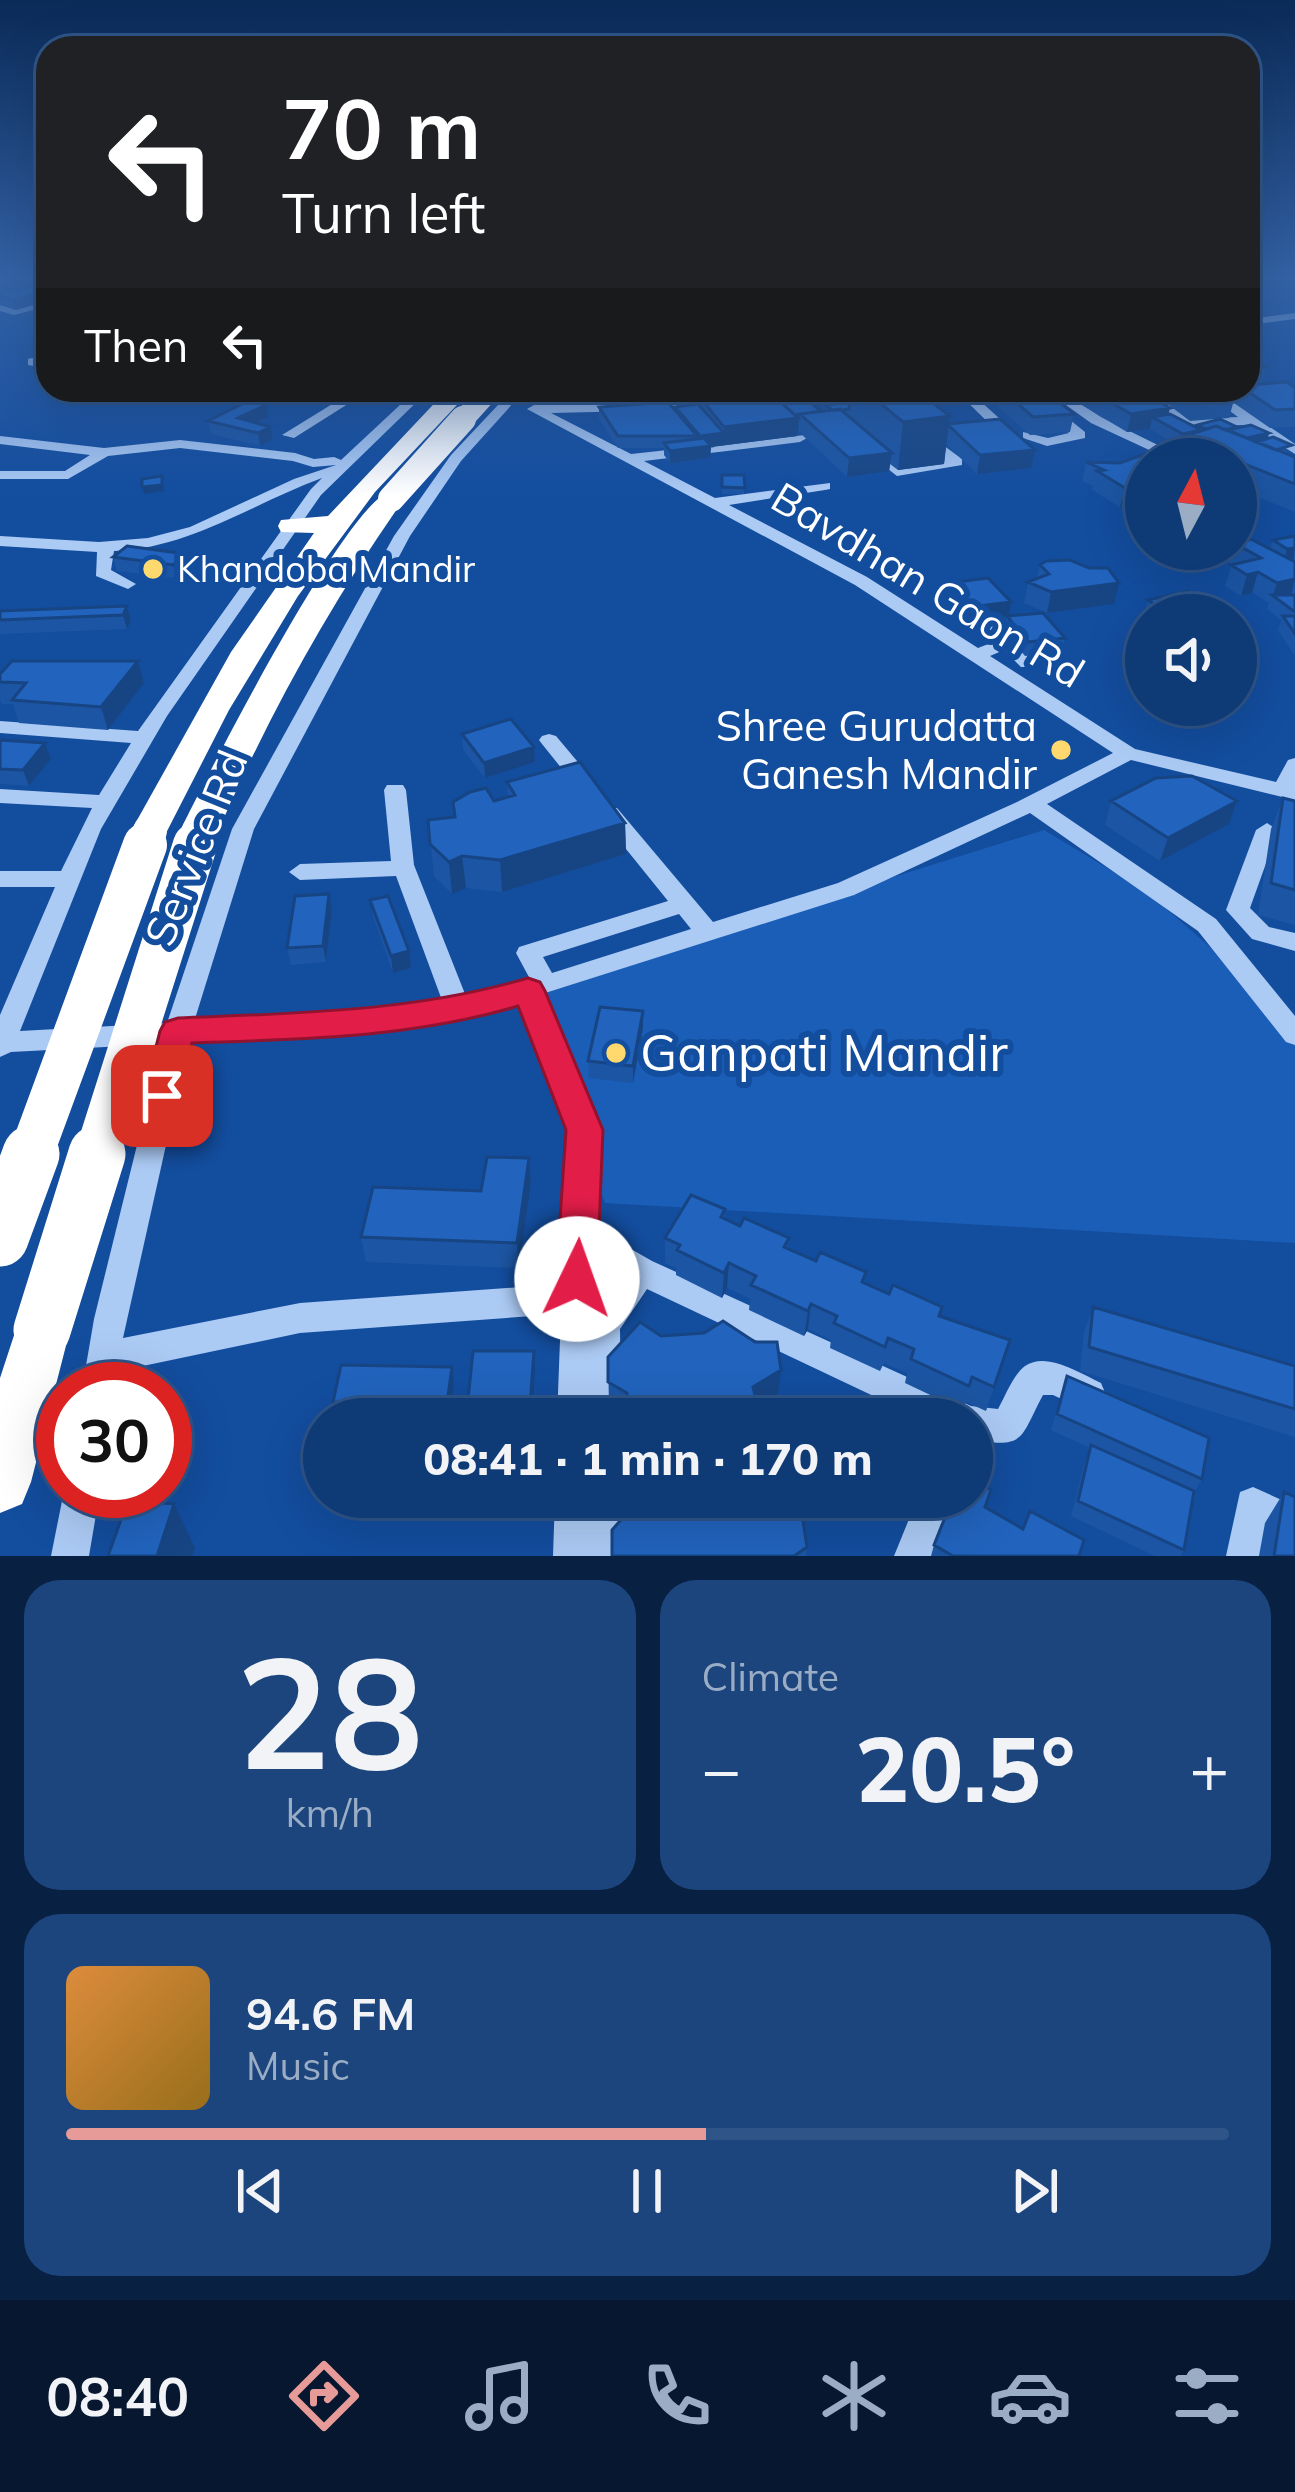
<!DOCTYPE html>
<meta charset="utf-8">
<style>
body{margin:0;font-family:Mulish,sans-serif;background:#1c457e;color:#f1f3f6;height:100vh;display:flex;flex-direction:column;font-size:45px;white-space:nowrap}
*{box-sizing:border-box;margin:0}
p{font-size:39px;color:#9badc5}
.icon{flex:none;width:66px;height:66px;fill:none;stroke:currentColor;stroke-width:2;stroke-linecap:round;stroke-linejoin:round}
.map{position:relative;height:1556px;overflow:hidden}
.drawer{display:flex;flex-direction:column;gap:24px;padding:24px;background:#082041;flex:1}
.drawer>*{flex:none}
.top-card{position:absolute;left:36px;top:36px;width:1224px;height:366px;border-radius:36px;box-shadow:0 12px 48px #0002,0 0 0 3px #2e5488;background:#202124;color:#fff;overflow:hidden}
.needle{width:78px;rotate:7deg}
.tools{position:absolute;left:1125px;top:438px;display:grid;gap:24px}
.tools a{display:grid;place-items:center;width:132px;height:132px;border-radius:50%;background:#0e3a76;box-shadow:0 12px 48px #0002,0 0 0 3px #2e5488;font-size:60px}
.speed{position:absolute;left:36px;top:1362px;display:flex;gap:24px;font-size:60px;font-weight:700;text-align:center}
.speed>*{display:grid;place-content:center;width:156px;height:156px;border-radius:50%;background:#0e3a76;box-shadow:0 12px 48px #0002,0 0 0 3px #2e5488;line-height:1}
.speed .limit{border:18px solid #d22;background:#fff;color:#111}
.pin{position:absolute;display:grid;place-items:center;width:102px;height:102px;color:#fff;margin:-51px;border-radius:24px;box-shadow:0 6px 18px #0006}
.me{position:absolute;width:132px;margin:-66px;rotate:3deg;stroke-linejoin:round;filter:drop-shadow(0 0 9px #0008)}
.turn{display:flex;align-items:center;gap:42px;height:252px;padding:0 48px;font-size:54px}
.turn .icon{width:156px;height:156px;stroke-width:2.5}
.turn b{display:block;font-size:84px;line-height:102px}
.then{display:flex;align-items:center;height:114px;padding:0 48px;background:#0003;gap:24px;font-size:45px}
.big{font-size:90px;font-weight:800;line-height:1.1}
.drawer .card{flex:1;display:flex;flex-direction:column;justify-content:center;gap:18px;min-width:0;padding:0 42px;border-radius:36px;background:#1c457e}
.drawer .dial{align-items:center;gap:0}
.dial b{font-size:156px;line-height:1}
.song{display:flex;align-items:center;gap:36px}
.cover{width:144px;height:144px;border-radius:18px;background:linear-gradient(135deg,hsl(30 70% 55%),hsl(40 70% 35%))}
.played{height:12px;border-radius:6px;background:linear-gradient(90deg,#e69b98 55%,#2e5488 55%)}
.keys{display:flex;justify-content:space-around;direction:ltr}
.heat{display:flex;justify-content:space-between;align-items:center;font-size:66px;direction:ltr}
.drawer .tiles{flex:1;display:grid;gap:24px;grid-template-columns:1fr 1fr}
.card:last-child{grid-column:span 2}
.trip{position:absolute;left:303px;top:1398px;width:690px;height:120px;border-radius:60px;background:#0e3a76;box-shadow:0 12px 48px #0002,0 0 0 3px #2e5488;font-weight:800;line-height:120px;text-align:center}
.tabs{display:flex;height:192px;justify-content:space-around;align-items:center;background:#06172f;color:#9badc5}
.tabs .icon{width:84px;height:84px}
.tabs .current{color:#e69b98}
.tabs b{font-size:54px;color:#f1f3f6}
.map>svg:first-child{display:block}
.green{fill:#1b5eb8}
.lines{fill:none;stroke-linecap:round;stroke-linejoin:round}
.minor{fill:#abcaf4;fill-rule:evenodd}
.highway{fill:#fff;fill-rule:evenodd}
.highway-bridge-far4{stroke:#fff;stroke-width:21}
.highway-bridge-far3{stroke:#fff;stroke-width:26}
.highway-bridge-far2{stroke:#fff;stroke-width:34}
.highway-bridge-far1{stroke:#fff;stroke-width:44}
.highway-bridge{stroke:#fff;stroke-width:57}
.wall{fill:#1c55a3;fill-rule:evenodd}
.shaded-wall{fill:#174584}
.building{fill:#2163bd;stroke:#174584;stroke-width:3}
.route{fill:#e11d48;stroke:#92132f;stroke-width:3}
.poi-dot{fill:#ffd96e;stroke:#134d9e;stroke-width:4.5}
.labels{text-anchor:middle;stroke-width:12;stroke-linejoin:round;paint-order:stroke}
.far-poi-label{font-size:36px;fill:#fff;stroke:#134d9e;text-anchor:start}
.street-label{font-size:42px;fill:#fff;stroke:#134d9e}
.poi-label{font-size:42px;fill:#fff;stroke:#134d9e;text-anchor:end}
.near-poi-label{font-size:51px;fill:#fff;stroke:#134d9e;text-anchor:start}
</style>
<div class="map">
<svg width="1295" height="1556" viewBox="0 0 1295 1556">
<rect width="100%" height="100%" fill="#134d9e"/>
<path class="green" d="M1044,830L1147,892L1241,974L1295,1043V1243L605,1203L528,991Z"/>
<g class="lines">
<path class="minor" d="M48,300V306L14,315L0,311V304L15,308Z
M1295,313V319L1248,325V319Z
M32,358L48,360V368L28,365V359Z
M220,390H286C268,402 239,399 220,390Z
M355,390H370L294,438L282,435Z
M416,390H429L321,495L167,716L101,829L20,1031L167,1023L232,829L394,536L451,455L512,390H525L461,461L410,536L254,829L194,1022L370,1013L443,1003L396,876L300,880L289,872L300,864L391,861L384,790L387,785H403L406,790L414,865L467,999L530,979L516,953L519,947L668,901L601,818L598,813L601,808H617L713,922L838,883L1017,802L1113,753L855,585L527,409L534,405L639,403L738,390H773L767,394L639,411L551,413L631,454L805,435L807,438L800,442L644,461L715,498L830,483V489L825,490L729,505L867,577L978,648L996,641L987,628L990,624L1037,618V626L1008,631L1035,659L1037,663L1035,667H1021L1004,650L990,656L1135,749L1276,782L1288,760L1295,758V800L1131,760L1047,804L1216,919L1295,1016V1045L1286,1042L1198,931L1030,813L854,895L542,994L598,1130L596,1229L652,1261L971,1406L998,1409C1005,1397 1013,1375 1025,1366C1047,1351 1081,1374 1101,1383L1106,1395L1101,1407L1089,1412L1053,1395H1043C1019,1440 1026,1448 972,1440V1419H922L647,1289L620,1329L621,1419H557L561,1314L300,1333L119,1371L116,1389H82L94,1319L162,1044L11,1052L0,1057V1015L55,887H0V871H61L92,808L0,803V789L99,795L131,743L0,733V721L138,731L311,489L322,478C251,504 191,548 114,551L111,570L136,584L128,589L96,576L97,552L0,546V536L99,542L148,538L190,527L294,479L336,465L313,467L293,461L180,448L108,456L68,479H0V471H65L90,455L0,444V436L104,448L180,440L295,453L314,459L334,457L341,460ZM679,914L691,929L552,973L543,957ZM519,1001L570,1130L563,1284L300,1303L123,1338L189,1042L370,1033L459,1021ZM595,1260L620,1275L594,1313Z
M955,390H968L1010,428V434H1000Z
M1019,390H1033L1085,432V438L1047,446L1023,438V432L1048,438L1069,433Z
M1045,390H1060L1101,417L1172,452L1160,455L1091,423Z
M1138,390H1152L1188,419L1238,417L1201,390H1216L1295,444V454L1249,425L1180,426Z
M924,431L962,459V465L897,476L865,451L877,448L900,467L945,460L919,438V432Z
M1236,532L1295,563V575L1236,544Z
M549,734L556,736L593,780L597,785L593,790H579L542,744L539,740L542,736Z
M1267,823L1278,830L1250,908L1269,927L1295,933V951L1252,939L1226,910L1256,830Z
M1253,1487L1295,1506V1543L1267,1531L1264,1556H1226L1240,1492Z
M64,1491H100L89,1556H51Z
M555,1497H622L623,1556H553Z
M918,1497H954L932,1556H894Z"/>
<path class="highway" d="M447,390H471L375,492L298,596L229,710L163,839H137L131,831L231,652L314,533L281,532L278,526L281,520L328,516Z
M391,491L404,499C330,604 270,713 218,831L212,839H186L180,831C206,778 346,502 391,491Z
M42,1304L62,1311L70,1330L31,1482L22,1504L0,1513V1378L22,1311Z"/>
<path class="highway-bridge-far4" d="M461,422L490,390"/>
<path class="highway-bridge-far3" d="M391,499L463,419"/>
<path class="highway-bridge-far2" d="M144,848L150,831
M194,848L199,831"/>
<path class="highway-bridge-far1" d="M30,1157L145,845
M96,1157L195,845"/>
<path class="highway-bridge" d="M0,1238L31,1154
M42,1330L97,1154"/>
</g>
<path class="wall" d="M0,277H19L22,289L16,310L0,305Z
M1248,356L1266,367L1261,384L1295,388V427L1270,428L1234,403L1238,390H1248Z
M851,390H916L950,416L949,423L1031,468L977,474L946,444L944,464L898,470L890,464L889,471L847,477L799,432V426H798L797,436L711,447L710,458L670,463L664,455V448H618L599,419V407L675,410V407L701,408L702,400L773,395L821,411H825L826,405L850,402Z
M980,390H1045L1074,414L1070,432L1030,435Z
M1060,390H1137L1168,414L1196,428L1197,425L1237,427L1269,433L1268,439L1295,457V512L1236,488V459H1146V501L1120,507L1092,490L1093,486L1082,481L1086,462L1120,463L1176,451L1177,445L1150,429L1127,432L1060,392Z
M1149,390H1228L1230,391L1228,397L1234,400L1229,418L1190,421Z
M268,417L256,423L270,427L273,439L260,446L211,434L208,421Z
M722,475H744V494H722Z
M1295,536V656L1278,630L1281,620L1267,609L1269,603L1252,593L1241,596L1225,586L1232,565L1229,563L1233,549H1236V543L1270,549L1273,540Z
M113,557L189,567L177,578L117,571Z
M1040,565L1089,568L1114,604L1047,613L1024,603L1028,582L1037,578Z
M949,583L1011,602L1009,616L968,621L947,597Z
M1148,600L1211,615H1146L1144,614Z
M127,606L131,621L127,629L0,634V611Z
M1007,616L1065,638L1062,653L1025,656L1004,631Z
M138,661L144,683L108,730L19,723L13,704H2L0,700V674Z
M1146,662V676L1139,670L1141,663Z
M462,734L535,762L485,778L463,750Z
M0,740L45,743L51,759L29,786L0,784Z
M507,782L625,823L626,854L502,892L466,888L452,894L434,876L428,820L455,817L508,797Z
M1283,798L1295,801V925L1258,915L1271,829Z
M1111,801L1229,824L1160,861L1105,825Z
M370,900L409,951L411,968L393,973L373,916Z
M332,910L326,962L291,965L287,948Z
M643,1028L633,1083L589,1078L588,1061Z
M529,1158L531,1183L519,1268L366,1262L361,1237L481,1191Z
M725,1209L724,1219L740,1226L789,1238L787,1248L816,1261L866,1272L864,1283L889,1294L942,1307L940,1317L1010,1340L986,1411L966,1402L962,1410L905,1383L907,1373L884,1363L880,1371L830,1348L831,1340L808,1329L804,1336L749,1310L750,1299L727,1288L722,1298L676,1275V1268L665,1263V1238Z
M1093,1307L1295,1366V1437L1080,1371L1084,1332Z
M661,1336L778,1394L620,1413L609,1406L608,1357Z
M1067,1376L1202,1479L1193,1495L1184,1550L1181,1556H1155L1071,1516L1085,1461L1090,1448L1051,1430Z
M454,1384L450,1419L338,1418L333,1402Z
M1284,1492L1295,1556H1259L1265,1523Z
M637,1497H756L807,1547L806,1556H612L639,1499ZM724,1498L720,1501L672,1505L665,1500L667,1499Z
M985,1507L1023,1529L1079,1556H931L934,1545Z"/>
<path class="shaded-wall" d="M11,277H19L23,290L0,296V280Z
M48,290V301L16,310L13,300Z
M266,405L268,417L240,430L238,418Z
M1170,408L1166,425L1152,417L1150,429L1127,432L1131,414Z
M800,414L797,436L711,447L710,458L670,463V451L700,447V436L724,433V427Z
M950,416L944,464L898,470L903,422Z
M270,427L273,439L260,446L258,433Z
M1269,433L1265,446L1243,439Z
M1035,450L1031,468L977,474L980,455Z
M892,453L889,471L847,477L849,458Z
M162,476L164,491L144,494L142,487Z
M1146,483V501L1120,507L1125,488Z
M1295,548L1293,561L1283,563L1287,549Z
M186,554L189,567L177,578L173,565Z
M1258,572L1252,593L1241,596L1247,575Z
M1295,579L1290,599L1273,595L1277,583Z
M1119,583L1114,604L1047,613L1051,592Z
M1011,602L1009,616L968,621L971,607Z
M127,606L131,621L127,629L123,615Z
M138,661L144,683L108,730L101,707Z
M45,743L51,759L29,786L23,770Z
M534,747L535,762L485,778L484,763Z
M1237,801L1229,824L1160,861L1168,838Z
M625,823L626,854L502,892L500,860Z
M462,856L466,888L452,894L449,862Z
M329,894L332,910L326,962L323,946Z
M409,951L411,968L393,973L391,956Z
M643,1011V1028L633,1083V1066Z
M529,1158L531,1183L519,1268L517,1243Z
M729,1263L727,1288L722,1298L724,1273Z
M811,1304L808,1329L804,1336L808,1311Z
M534,1351L535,1368L532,1419H529Z
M452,1367L454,1384L450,1419L447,1403Z
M781,1370L778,1394L751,1412L753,1387Z
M174,1504L195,1548L192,1556H157Z"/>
<path class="building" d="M48,282V290L13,300L0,296V294Z
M1248,356L1266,367L1248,368Z
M1287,382L1295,388V409L1275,410L1246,390H1248V385Z
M864,390H916L950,416L903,422Z
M1002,390H1045L1074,414L1033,417Z
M1089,390H1137L1170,408L1131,414Z
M1176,390H1228L1230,391L1221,392L1234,400L1195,403Z
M769,392L798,418L724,427L702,400Z
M798,392L821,411L795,415L773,395Z
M248,401L266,405L238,418L270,427L258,433L208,421Z
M668,402L697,436H618L599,407Z
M850,402L849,409L842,410H832L826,405Z
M698,404L724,433L700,436L675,407Z
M840,409L892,453L849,458L800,414Z
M1170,414L1201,430L1183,434L1152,417Z
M1000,419L1035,450L980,455L947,424Z
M1220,419L1237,427L1225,430L1216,426L1206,429L1197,425Z
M1251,425L1269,433L1247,438L1227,430Z
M1216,426L1295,457V484L1179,438Z
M1273,437L1292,445L1276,450L1256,442Z
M704,438L711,446L670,451L664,443Z
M1167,446L1190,459H1146V483L1125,488L1097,471L1104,470L1086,462L1120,463Z
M722,475H744L745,488L722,487Z
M162,476V485L142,487V479Z
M1295,536V548L1287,549L1273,540Z
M1251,539L1295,562V579L1277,583L1258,572L1247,575L1231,565L1261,558L1236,544Z
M127,546L186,554L173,565L113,557Z
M1070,560L1089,568H1108L1119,583L1051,592L1028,582L1049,574L1040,565L1046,561Z
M988,578L1011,602L971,607L949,583Z
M1188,591L1213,611L1170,615L1148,600Z
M1272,595H1295V612Z
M127,606L123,615L0,620V611Z
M1043,613L1065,638L1028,642L1007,616Z
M1283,616H1295V634Z
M12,661H138L101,707L12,700L26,683L0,682V674Z
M511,719L534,747L484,763L462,734Z
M0,740L45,743L23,770L0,769Z
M580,762L625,823L500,860L462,856L449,862L430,844L428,820L455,817L453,802L470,792L486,788L494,801L515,795L507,782Z
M1192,776L1237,801L1168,838L1111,801L1156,778Z
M1283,798L1295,801V890L1271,883Z
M329,894L323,946L287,948L295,896Z
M388,896L409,951L391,956L370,900Z
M600,1007L643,1011L633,1066L588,1061Z
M487,1157L529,1158L517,1243L361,1237L373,1187L481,1191Z
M691,1195L725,1209L721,1217L740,1226L744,1218L789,1238L784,1247L816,1261L820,1252L866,1272L862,1282L889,1294L893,1285L942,1307L939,1316L1010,1340L994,1387L972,1377L969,1386L911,1359L914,1349L888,1338L885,1347L834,1323L837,1316L811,1304L808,1311L751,1285L756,1276L729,1263L724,1273L677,1250L680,1245L665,1238Z
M1093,1307L1295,1366V1409L1089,1347Z
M723,1321L755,1342H777L781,1370L753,1387L756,1400L788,1419H612V1417L627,1409V1393L608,1382V1357L640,1322L661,1336L704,1333Z
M473,1351H534L529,1419H466Z
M341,1365L452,1367L447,1403L333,1402Z
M1067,1376L1209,1438L1202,1479L1057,1414Z
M1091,1445L1194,1491L1184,1550L1078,1501Z
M972,1479L991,1490L985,1507L1023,1529L1030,1511L1084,1540L1079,1556H953L934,1545L953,1497H972Z
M1284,1492L1295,1497V1556H1274Z
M641,1497H660L672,1505L720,1501L725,1497H756L778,1512L802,1514L807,1547L794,1556H612V1530Z
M128,1500L174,1504L157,1556H108Z"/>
<linearGradient id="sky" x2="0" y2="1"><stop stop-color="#0a2a57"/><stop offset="0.56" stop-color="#3362a6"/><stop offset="1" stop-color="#3362a6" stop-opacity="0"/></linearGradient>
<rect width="1295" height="495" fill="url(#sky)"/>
<path class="route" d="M528,978L540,982L545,991L603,1130L597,1279L591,1292L577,1298L562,1292L556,1279L566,1130L518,1006C411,1038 303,1039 192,1043L175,1106L162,1111L150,1106L144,1096L160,1031L165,1022L178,1018C297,1013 413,1012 528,978Z"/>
<g class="poi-dot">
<circle cx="153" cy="569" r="12"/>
<circle cx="1061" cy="750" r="12"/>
<circle cx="616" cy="1053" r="12"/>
</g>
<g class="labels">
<g class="far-poi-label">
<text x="177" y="582">Khandoba Mandir</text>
</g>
<g class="street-label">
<text transform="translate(928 585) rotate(31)" y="15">Bavdhan Gaon Rd</text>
<text transform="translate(196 848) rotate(-68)" y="15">Service Rd</text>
</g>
<g class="poi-label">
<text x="1037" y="741">Shree Gurudatta<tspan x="1037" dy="48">Ganesh Mandir</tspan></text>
</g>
<g class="near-poi-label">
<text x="640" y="1071">Ganpati Mandir</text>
</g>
</g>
</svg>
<div class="tools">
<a><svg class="needle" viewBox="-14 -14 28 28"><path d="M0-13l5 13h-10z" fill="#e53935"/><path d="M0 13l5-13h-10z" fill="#9badc5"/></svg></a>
<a><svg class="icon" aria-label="sound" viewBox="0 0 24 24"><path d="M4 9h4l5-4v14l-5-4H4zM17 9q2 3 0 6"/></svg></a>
</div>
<div class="speed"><div class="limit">30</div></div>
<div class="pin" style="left:162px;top:1096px;background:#d93025"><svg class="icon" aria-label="arrive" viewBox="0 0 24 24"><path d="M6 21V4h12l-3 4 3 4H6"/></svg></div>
<svg class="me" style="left:577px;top:1279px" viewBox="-20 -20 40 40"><circle r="19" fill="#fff"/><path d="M0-13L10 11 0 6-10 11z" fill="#e11d48"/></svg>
<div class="trip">08:41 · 1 min · 170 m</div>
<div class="top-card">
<div class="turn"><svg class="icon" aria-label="left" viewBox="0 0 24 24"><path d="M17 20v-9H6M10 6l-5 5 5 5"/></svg><div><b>70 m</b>Turn left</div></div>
<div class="then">Then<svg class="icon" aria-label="left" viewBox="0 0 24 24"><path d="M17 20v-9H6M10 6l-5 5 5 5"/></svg></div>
</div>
</div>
<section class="drawer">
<div class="tiles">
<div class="card dial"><b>28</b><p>km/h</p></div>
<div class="card"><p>Climate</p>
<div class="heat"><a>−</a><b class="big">20.5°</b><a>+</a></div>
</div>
<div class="card">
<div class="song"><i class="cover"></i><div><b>94.6 FM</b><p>Music</p></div></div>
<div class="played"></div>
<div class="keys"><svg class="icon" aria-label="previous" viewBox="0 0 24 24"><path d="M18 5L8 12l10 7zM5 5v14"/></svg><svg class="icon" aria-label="pause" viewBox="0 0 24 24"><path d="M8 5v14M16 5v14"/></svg><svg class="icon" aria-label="next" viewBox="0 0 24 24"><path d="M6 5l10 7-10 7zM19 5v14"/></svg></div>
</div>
</div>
</section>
<nav class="tabs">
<b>08:40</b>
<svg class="icon current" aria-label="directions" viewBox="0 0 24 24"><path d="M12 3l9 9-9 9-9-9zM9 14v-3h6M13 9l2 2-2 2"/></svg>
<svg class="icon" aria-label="music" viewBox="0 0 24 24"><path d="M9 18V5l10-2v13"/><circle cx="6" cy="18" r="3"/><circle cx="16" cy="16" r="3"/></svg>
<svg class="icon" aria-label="phone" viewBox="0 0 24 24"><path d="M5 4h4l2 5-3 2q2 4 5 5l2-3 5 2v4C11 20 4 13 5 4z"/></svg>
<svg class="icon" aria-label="climate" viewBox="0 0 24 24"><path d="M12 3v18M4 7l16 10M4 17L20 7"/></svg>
<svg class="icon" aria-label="car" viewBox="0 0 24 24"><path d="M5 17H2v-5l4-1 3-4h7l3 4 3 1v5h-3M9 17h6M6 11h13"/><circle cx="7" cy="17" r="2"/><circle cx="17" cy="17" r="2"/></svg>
<svg class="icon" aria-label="filters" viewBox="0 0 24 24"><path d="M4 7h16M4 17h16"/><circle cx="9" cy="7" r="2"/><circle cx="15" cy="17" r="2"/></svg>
</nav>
